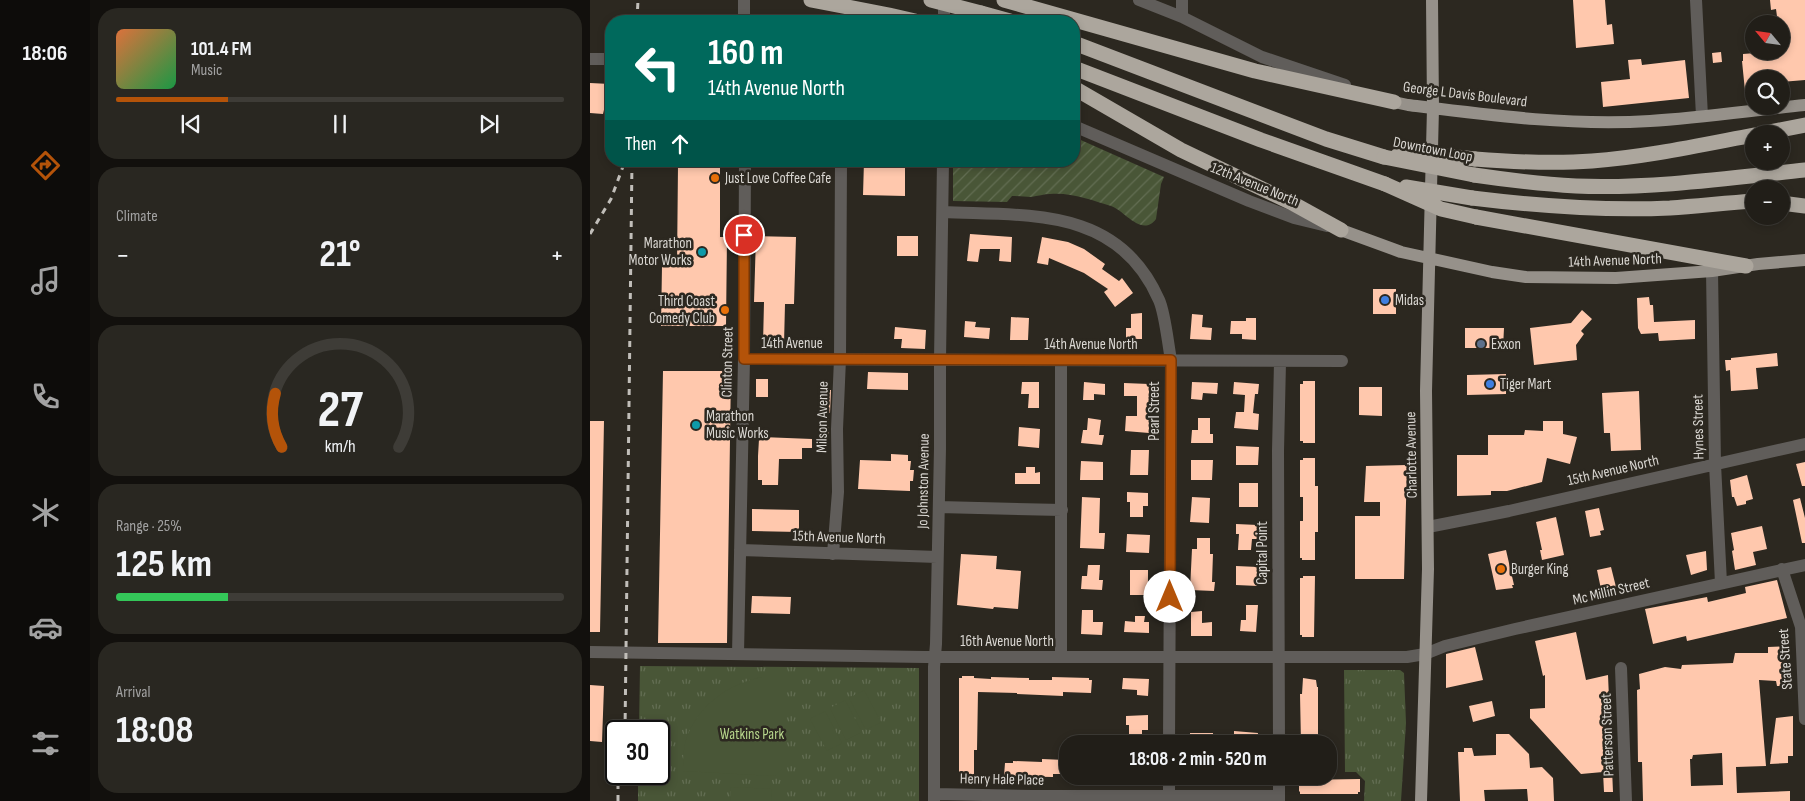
<!DOCTYPE html>
<meta charset="utf-8">
<style>
body{margin:0;font-family:"Sofia Sans Condensed",sans-serif;background:#292721;color:#f1f3f6;height:100vh;display:flex;flex-direction:column;font-size:19px;white-space:nowrap}
*{box-sizing:border-box;margin:0}
p{font-size:16px;color:#a2a2a2}
.icon{flex:none;width:28px;height:28px;fill:none;stroke:currentColor;stroke-width:2;stroke-linecap:round;stroke-linejoin:round}
.map{position:relative;flex:1;overflow:hidden}
.details{display:flex;flex-direction:column;gap:8px;padding:8px;background:#12100d;width:500px}
.details>*{flex:none}
.banner{position:absolute;left:15px;top:15px;width:475px;height:152px;border-radius:20px;box-shadow:0 2px 8px #0003,0 0 0 1px #3e3c37;background:#00695c;color:#fff;overflow:hidden}
.needle{width:32px;rotate:299deg}
.fabs{position:absolute;left:1155px;top:15px;display:grid;gap:10px}
.fabs a{display:grid;place-items:center;width:45px;height:45px;border-radius:50%;background:#211e18;box-shadow:0 2px 8px #0003,0 0 0 1px #3e3c37;font-size:25px}
.speed{position:absolute;left:15px;top:720px;display:flex;gap:10px;font-size:25px;font-weight:700;text-align:center}
.speed>*{display:grid;place-content:center;width:65px;height:65px;border-radius:50%;background:#211e18;box-shadow:0 2px 8px #0003,0 0 0 1px #3e3c37;line-height:1}
.speed .limit{border:2px solid #111;border-radius:8px;background:#fff;color:#111}
.pin{position:absolute;display:grid;place-items:center;width:42px;height:42px;color:#fff;margin:-21px;border:2px solid #fff;border-radius:50%;box-shadow:0 1px 5px #0007}
.me{position:absolute;width:55px;margin:-28px;rotate:0deg;stroke-linejoin:round;filter:drop-shadow(0 0 4px #0008)}
.turn{display:flex;align-items:center;gap:18px;height:105px;padding:0 20px;font-size:22px}
.turn .icon{width:65px;height:65px;stroke-width:2.5}
.turn b{display:block;font-size:35px;line-height:42px}
.then{display:flex;align-items:center;height:48px;padding:0 20px;background:#0003;gap:10px;font-size:19px}
.big{font-size:38px;font-weight:700;line-height:1.1}
.details .tile{flex:1;display:flex;flex-direction:column;justify-content:center;gap:8px;min-width:0;padding:0 18px;border-radius:20px;background:#292721}
.details .dial{align-items:center;gap:0}
.dial svg{height:130px;overflow:visible;fill:none;stroke:#3e3c37;stroke-width:7;stroke-linecap:round;text-anchor:middle}
.dial text{fill:#f1f3f6;stroke:none}
.song{display:flex;align-items:center;gap:15px}
.cover{width:60px;height:60px;border-radius:8px;background:linear-gradient(135deg,hsl(20 70% 55%),hsl(140 70% 35%))}
.played{height:5px;border-radius:2px;background:linear-gradient(90deg,#b45309 25%,#3e3c37 25%)}
.keys{display:flex;justify-content:space-around;direction:ltr}
.heat{display:flex;justify-content:space-between;align-items:center;font-size:28px;direction:ltr}
.charge{height:8px;border-radius:4px;background:linear-gradient(90deg,#34c759 25%,#3e3c37 0)}
.trip{position:absolute;left:469px;top:735px;width:278px;height:50px;border-radius:20px;background:#211e18;box-shadow:0 2px 8px #0003,0 0 0 1px #3e3c37;font-weight:700;line-height:50px;text-align:center}
main{display:flex;flex:1;min-height:0}
.tabs{display:flex;flex-direction:column;width:90px;justify-content:space-around;align-items:center;background:#0d0c0a;color:#a2a2a2}
.tabs .icon{width:35px;height:35px}
.tabs .active{color:#b45309}
.tabs b{font-size:22px;color:#f1f3f6}
.map>svg:first-child{display:block}
.park{fill:url(#park-tufts)}
.garden{fill:url(#garden-furrows)}
.pitch{fill:#495637}
.building{fill:#ffc8ad;fill-rule:evenodd}
.lines{fill:none;stroke-linecap:round;stroke-linejoin:round}
.minor{stroke:#605d5a;stroke-width:12}
.major{stroke:#96918a;stroke-width:12}
.highway{stroke:#aca69d;stroke-width:15}
.rail{stroke:#c1beb9;stroke-width:3;stroke-dasharray:6 6;stroke-linecap:butt}
.highway-bridge{stroke:#aca69d;stroke-width:15}
.route-casing{stroke:#753606;stroke-width:12}
.route{stroke:#b45309;stroke-width:9}
.food-dot{fill:#e8710a;stroke:#2c2820;stroke-width:2}
.culture-dot{fill:#0f9aa8;stroke:#2c2820;stroke-width:2}
.shop-dot{fill:#3f7fe0;stroke:#2c2820;stroke-width:2}
.service-dot{fill:#5c6f8a;stroke:#2c2820;stroke-width:2}
.labels{text-anchor:middle;stroke-width:5;stroke-linejoin:round;paint-order:stroke}
.street-label{font-size:15px;fill:#dad7d2;stroke:#2c2820}
.poi-label{font-size:15px;fill:#dad7d2;stroke:#2c2820;text-anchor:start}
.park-label{font-size:15px;fill:#b6d58b;stroke:#2c2820}
</style>
<main>
<nav class="tabs">
<b>18:06</b>
<svg class="icon active" aria-label="directions" viewBox="0 0 24 24"><path d="M12 3l9 9-9 9-9-9zM9 14v-3h6M13 9l2 2-2 2"/></svg>
<svg class="icon" aria-label="music" viewBox="0 0 24 24"><path d="M9 18V5l10-2v13"/><circle cx="6" cy="18" r="3"/><circle cx="16" cy="16" r="3"/></svg>
<svg class="icon" aria-label="phone" viewBox="0 0 24 24"><path d="M5 4h4l2 5-3 2q2 4 5 5l2-3 5 2v4C11 20 4 13 5 4z"/></svg>
<svg class="icon" aria-label="climate" viewBox="0 0 24 24"><path d="M12 3v18M4 7l16 10M4 17L20 7"/></svg>
<svg class="icon" aria-label="car" viewBox="0 0 24 24"><path d="M5 17H2v-5l4-1 3-4h7l3 4 3 1v5h-3M9 17h6M6 11h13"/><circle cx="7" cy="17" r="2"/><circle cx="17" cy="17" r="2"/></svg>
<svg class="icon" aria-label="filters" viewBox="0 0 24 24"><path d="M4 7h16M4 17h16"/><circle cx="9" cy="7" r="2"/><circle cx="15" cy="17" r="2"/></svg>
</nav>
<section class="details">
<div class="tile">
<div class="song"><i class="cover"></i><div><b>101.4 FM</b><p>Music</p></div></div>
<div class="played"></div>
<div class="keys"><svg class="icon" aria-label="previous" viewBox="0 0 24 24"><path d="M18 5L8 12l10 7zM5 5v14"/></svg><svg class="icon" aria-label="pause" viewBox="0 0 24 24"><path d="M8 5v14M16 5v14"/></svg><svg class="icon" aria-label="next" viewBox="0 0 24 24"><path d="M6 5l10 7-10 7zM19 5v14"/></svg></div>
</div>
<div class="tile"><p>Climate</p>
<div class="heat"><a>−</a><b class="big">21°</b><a>+</a></div>
</div>
<div class="tile dial"><svg viewBox="0 0 100 80">
<path d="M14 69A42 42 0 1 1 86 69"/>
<path d="M14 69A42 42 0 0 1 10 36" stroke="#b45309"/>
<text x="50" y="56" font-size="32" font-weight="700">27</text>
<text x="50" y="72" font-size="11">km/h</text>
</svg></div>
<div class="tile"><p>Range · 25%</p><b class="big">125 km</b><div class="charge"></div></div>
<div class="tile"><p>Arrival</p><b class="big">18:08</b></div>
</section>
<div class="map">
<svg width="1215" height="801" viewBox="0 0 1215 801">
<defs>
<pattern id="park-tufts" width="24" height="20" patternUnits="userSpaceOnUse" patternTransform="scale(1.25)"><rect width="24" height="20" fill="#495637"/><path d="M3 7l-1-3M5 7V3M7 7l1-3M15 17l-1-3M17 17v-4M19 17l1-3" fill="none" stroke="#636e53"/></pattern>
<pattern id="garden-furrows" width="10" height="10" patternUnits="userSpaceOnUse" patternTransform="scale(1.25)"><rect width="10" height="10" fill="#495637"/><path d="M-1 1l2-2M0 10L10 0M9 11l2-2" fill="none" stroke="#636e53"/></pattern>
</defs>
<rect width="100%" height="100%" fill="#2c2820"/>
<path class="park" d="M50,666L329,668V801H48V774H69V731H49Z
M754,670H810L814,673L816,723L811,801H774L775,781L766,772H755Z"/>
<path class="garden" d="M484,137L574,177L571,184L566,219C552,238 534,210 521,206C502,200 480,192 460,194C454,194 448,196 441,197C435,197 428,196 422,196L417,202L363,201V161H484Z"/>
<path class="pitch" d="M172,677H192V769L185,776L93,771C93,761 93,750 96,740C107,706 138,684 172,677Z
M274,690L291,722L276,730L259,698Z
M255,700L272,732L256,740L240,708Z
M235,711L252,743L237,751L220,719Z
M141,787L182,789L181,801H140Z"/>
<path class="building" d="M983,0H1015L1017,25L1022,24L1024,44L986,48Z
M1180,0H1215V80L1191,82V79H1164V90L1155,91L1152,61H1153V54L1191,51V24H1188L1186,9L1181,10Z
M1131,52L1132,62L1123,63L1122,53Z
M1051,59L1052,65L1095,60L1099,98L1013,107L1011,82L1040,79L1038,60Z
M0,83L20,84L13,114L0,113Z
M104,161H130V237H137L136,326H71L72,266H87L88,165H104Z
M274,161H310L309,167L315,168V196L273,195Z
M380,234L422,237L421,262L409,261L410,249H390L388,262L377,261Z
M166,236L206,237L204,304H195L194,344H173L174,302H164Z
M307,236H328V256H307Z
M452,237L478,242L494,249L515,264L512,269L529,281L532,278L543,293L525,307L514,292L518,289L494,273L459,258L458,265L447,263Z
M783,289H806V314H783Z
M1059,297L1060,305H1063L1064,322L1105,320V339L1069,341L1068,333L1051,334L1048,328L1047,298Z
M992,310L1002,319L991,331L994,334L986,345L987,360L944,365L940,328L981,323Z
M552,313V339H536V328H541V314Z
M602,314L613,315L612,327L622,328L621,340L600,339Z
M421,317L439,318L438,340H420Z
M656,318H666V340L652,339V334H640L641,321H656Z
M375,321L386,322L385,327L400,328L399,339L374,337Z
M305,327L336,330L335,349L311,348L312,339H304Z
M875,328H914L913,348H875Z
M1187,353L1188,366L1166,368L1168,389L1141,391L1140,370L1136,371L1135,360H1141V358Z
M73,371H141L137,643H68Z
M278,372L318,373V390L277,389Z
M916,374V394L877,395V375Z
M166,379H178V397H166Z
M713,381H725V443H713V441H710V384H713Z
M432,382H449V408H438L439,394H431Z
M494,382L515,384V395L504,394V400H493Z
M602,382L628,383L627,394L613,393L612,400L601,399Z
M644,382L669,384L668,394H665L663,413L669,414L668,430L644,428L646,412H654L655,395L643,394Z
M534,383L559,384V433L535,431L536,416H547V396H534Z
M769,387H792V416L769,415Z
M229,390H241L240,413L228,412Z
M1049,391L1051,450L1021,451L1020,433H1014L1012,393Z
M235,417L239,418V435H234Z
M498,418L511,420L509,435H514L512,445L491,443L493,430H497Z
M608,418H620V434H623V443H601L602,430H608Z
M0,421H14L10,632H0Z
M953,421H973V434L987,437L980,464L957,458L952,482L917,491H901V495L867,496V455H898V435H934L935,430L953,431Z
M429,427L450,429L449,448L428,446Z
M172,437L222,439V448H212V459H189L188,485H172V480H168V456L169,439H171Z
M646,446L669,447L668,465H646Z
M541,450H559L558,475H540Z
M301,454L318,455V461H321L320,470H324L323,481H320V491L268,489L270,460L301,461Z
M713,458H725V486H728V532H725V560H712V558H710V521H713V497H710V460H713Z
M601,460H623L622,480H601Z
M491,461L513,462V480H490Z
M1215,462V486H1212L1206,464Z
M817,465L814,579H765V516H790V502H774L776,466Z
M436,467H445V473L450,472V484H425V473H436Z
M1157,475L1163,499L1156,501V504L1147,506L1144,497H1142L1140,480Z
M649,483H668V507H649Z
M537,492L558,493V506H553V517H540V502H537Z
M492,497L510,498L509,533H515L514,549L490,548Z
M602,497L620,498L619,523L600,522Z
M1210,498L1215,518V543H1212L1203,500Z
M1009,508L1014,530L1010,531L1011,535L1000,537L995,511Z
M162,509L209,510V532L162,531Z
M966,517L974,555L952,560L950,550H952L946,522Z
M646,524L668,525L667,539H662L661,550H648L649,534H646Z
M1172,526L1177,549L1163,552L1166,565L1145,570L1142,551L1144,550L1141,533Z
M537,534L560,535L559,553L536,552Z
M607,538H620V554H623L622,582H625L624,591L600,590L602,549H607Z
M916,550L924,585H922L923,588L906,590L898,554Z
M1116,551L1117,570L1101,575L1096,555Z
M371,554L407,556L406,569L431,571L428,609L404,607L403,609L367,605Z
M498,565H510L509,580H513L512,590L491,589L492,576H497Z
M646,566L668,567V586L646,585Z
M1021,567L1027,591L1012,594L1007,570Z
M540,570H558V595H540Z
M713,576H725L724,637H712V635H710V578H713Z
M1187,580L1197,618L1097,641L1096,636L1063,644L1055,609L1117,597L1118,602L1156,593L1155,587Z
M162,596L201,597L200,614L161,613Z
M656,605H668L666,632L650,631L651,620H656Z
M492,610H503V622H513L512,635L491,634Z
M612,611V623L622,622V636H601V612Z
M545,616H555L554,622H559V633L534,632L535,621L545,622Z
M986,632L996,680L1018,675L1023,792H1014L1013,772L991,774L940,718V709L955,708V675L953,676L945,641Z
M1198,646L1200,686H1187L1186,681L1169,680L1176,766L1146,767L1147,793L1200,791V801H1053L1052,762H1048L1047,690L1050,689L1049,674L1075,667L1091,669L1092,665L1143,663L1145,653H1178V647ZM1132,753L1133,785L1101,786L1100,759H1102L1103,755Z
M885,647L893,680L856,688V654Z
M372,676H384V678L401,679V677L439,678V680H462V677L499,678V680H502L501,693L473,692V696L427,694V693L388,692L387,750H384V778H372V776H369V678H372Z
M533,678L559,679L558,696L547,695V690L532,689Z
M713,678L726,680L727,687H728V744H711L710,694H712Z
M0,685L14,686L12,742L0,741Z
M902,701L905,716L883,722L879,706Z
M558,715V730H552V740L539,741V725H536V716Z
M1203,716V756H1198V763L1180,764L1186,718Z
M644,731L668,733L667,744H644Z
M600,733H623V744H600Z
M906,734H919L939,754L940,768L952,767L963,778L964,801H938L937,789L894,790L895,801H870L868,752H874V748H882L884,756L906,755Z
M452,759L475,760V762H478V774H463V777L414,776L415,763H423V761L452,762Z
M770,779V792H768V794H710V791L709,792V780Z"/>
<g class="lines">
<path class="minor" d="M154,0V21
M354,0V21
M549,0L592,17L672,57L755,85
M1106,0L1112,116
M592,17V0
M0,59H21
M484,126L659,201L704,218L737,226
M353,212C438,216 528,206 569,300C575,313 578,344 581,360L579,744
M1122,271L1125,464L1131,583
M154,359L752,361
M349,507L472,510
M838,527L919,511L1215,444
M150,550L347,557
M243,554L248,492L247,429L250,359L251,161
M1192,569L1211,627L1215,719
M0,652L335,657H817L835,654L855,646L925,629L1215,565
M148,654L154,359L155,161
M471,657V360
M1031,668L1036,801
M689,744L688,451L690,362
M579,776V801
M689,776V801
M345,794L442,796H689
M344,801V667L346,644L350,448V360L353,161"/>
<path class="major" d="M804,102L818,105C898,115 979,126 1060,121C1112,118 1164,110 1215,105
M751,230L811,252L902,272L936,277L1026,278L1122,271L1168,264L1215,260
M831,801L838,569L836,391L843,108L842,0"/>
<path class="highway" d="M221,0L299,15L325,21
M414,0L665,71L804,102
M391,13L420,21
M484,43L736,139L794,157
M484,68L671,140L795,184
M484,88L591,150L702,203L751,230
M1169,134L1215,125
M885,159C924,162 963,164 1002,161C1056,157 1111,145 1164,135
M884,175C918,180 952,184 986,186C1062,189 1140,178 1215,170
M882,198C947,206 1014,211 1080,208C1108,206 1136,203 1164,201
M1191,203L1215,206
M886,217L1156,266"/>
<path class="rail" d="M47,21L48,0
M0,234L21,199L35,161
M35,731L42,161
M28,801V774"/>
<path class="highway-bridge" d="M341,0L391,13
M807,156L828,153L885,159
M794,157L884,175
M795,184L851,209L886,217
M816,187L882,198"/>
</g>
<g class="lines">
<defs>
<path id="route" d="M154,235V359L581,360L580,597"/>
</defs>
<use href="#route" class="route-casing"/>
<use href="#route" class="route"/>
</g>
<g class="food-dot">
<circle cx="125" cy="178" r="5"/>
<circle cx="135" cy="310" r="5"/>
<circle cx="911" cy="569" r="5"/>
</g>
<g class="culture-dot">
<circle cx="112" cy="252" r="5"/>
<circle cx="106" cy="425" r="5"/>
</g>
<g class="shop-dot">
<circle cx="795" cy="300" r="5"/>
<circle cx="900" cy="384" r="5"/>
</g>
<circle class="service-dot" cx="891" cy="344" r="5"/>
<g class="labels">
<g class="street-label">
<text transform="translate(875 94) rotate(7)" y="5">George L Davis Boulevard</text>
<text transform="translate(843 149) rotate(11)" y="5">Downtown Loop</text>
<text transform="translate(665 184) rotate(22)" y="5">12th Avenue North</text>
<text transform="translate(1025 260) rotate(-2)" y="5">14th Avenue North</text>
<text x="202" y="348">14th Avenue</text>
<text x="501" y="349">14th Avenue North</text>
<text transform="translate(137 362) rotate(-89)" y="5">Clinton Street</text>
<text transform="translate(564 411) rotate(-90)" y="5">Pearl Street</text>
<text transform="translate(232 417) rotate(-89)" y="5">Milson Avenue</text>
<text transform="translate(1108 427) rotate(-91)" y="5">Hynes Street</text>
<text transform="translate(821 455) rotate(-91)" y="5">Charlotte Avenue</text>
<text transform="translate(1023 470) rotate(-13)" y="5">15th Avenue North</text>
<text transform="translate(333 481) rotate(-89)" y="5">Jo Johnston Avenue</text>
<text transform="translate(249 537) rotate(2)" y="5">15th Avenue North</text>
<text transform="translate(672 553) rotate(-90)" y="5">Capital Point</text>
<text transform="translate(1021 591) rotate(-13)" y="5">Mc Millin Street</text>
<text x="417" y="646">16th Avenue North</text>
<text transform="translate(1195 659) rotate(-94)" y="5">State Street</text>
<text transform="translate(1017 735) rotate(-92)" y="5">Patterson Street</text>
<text transform="translate(412 779) rotate(1)" y="5">Henry Hale Place</text>
</g>
<g class="poi-label">
<text x="135" y="183">Just Love Coffee Cafe</text>
<text x="102" y="248" text-anchor="end">Marathon<tspan x="102" dy="17">Motor Works</tspan></text>
<text x="805" y="305">Midas</text>
<text x="125" y="306" text-anchor="end">Third Coast<tspan x="125" dy="17">Comedy Club</tspan></text>
<text x="901" y="349">Exxon</text>
<text x="910" y="389">Tiger Mart</text>
<text x="116" y="421">Marathon<tspan x="116" dy="17">Music Works</tspan></text>
<text x="921" y="574">Burger King</text>
</g>
<g class="park-label">
<text x="162" y="739">Watkins Park</text>
</g>
</g>
</svg>
<div class="fabs">
<a><svg class="needle" viewBox="-14 -14 28 28"><path d="M0-13l5 13h-10z" fill="#e53935"/><path d="M0 13l5-13h-10z" fill="#a2a2a2"/></svg></a>
<a><svg class="icon" aria-label="search" viewBox="0 0 24 24"><circle cx="10" cy="10" r="6"/><path d="M15 15l6 6"/></svg></a>
<a>+</a>
<a>−</a>
</div>
<div class="speed"><div class="limit">30</div></div>
<div class="pin" style="left:154px;top:235px;background:#d93025"><svg class="icon" aria-label="arrive" viewBox="0 0 24 24"><path d="M6 21V4h12l-3 4 3 4H6"/></svg></div>
<svg class="me" style="left:580px;top:597px" viewBox="-20 -20 40 40"><circle r="19" fill="#fff"/><path d="M0-13L10 11 0 6-10 11z" fill="#b45309"/></svg>
<div class="trip">18:08 · 2 min · 520 m</div>
<div class="banner">
<div class="turn"><svg class="icon" aria-label="left" viewBox="0 0 24 24"><path d="M17 20v-9H6M10 6l-5 5 5 5"/></svg><div><b>160 m</b>14th Avenue North</div></div>
<div class="then">Then<svg class="icon" aria-label="ahead" viewBox="0 0 24 24"><path d="M12 20V5M6 11l6-6 6 6"/></svg></div>
</div>
</div>
</main>
